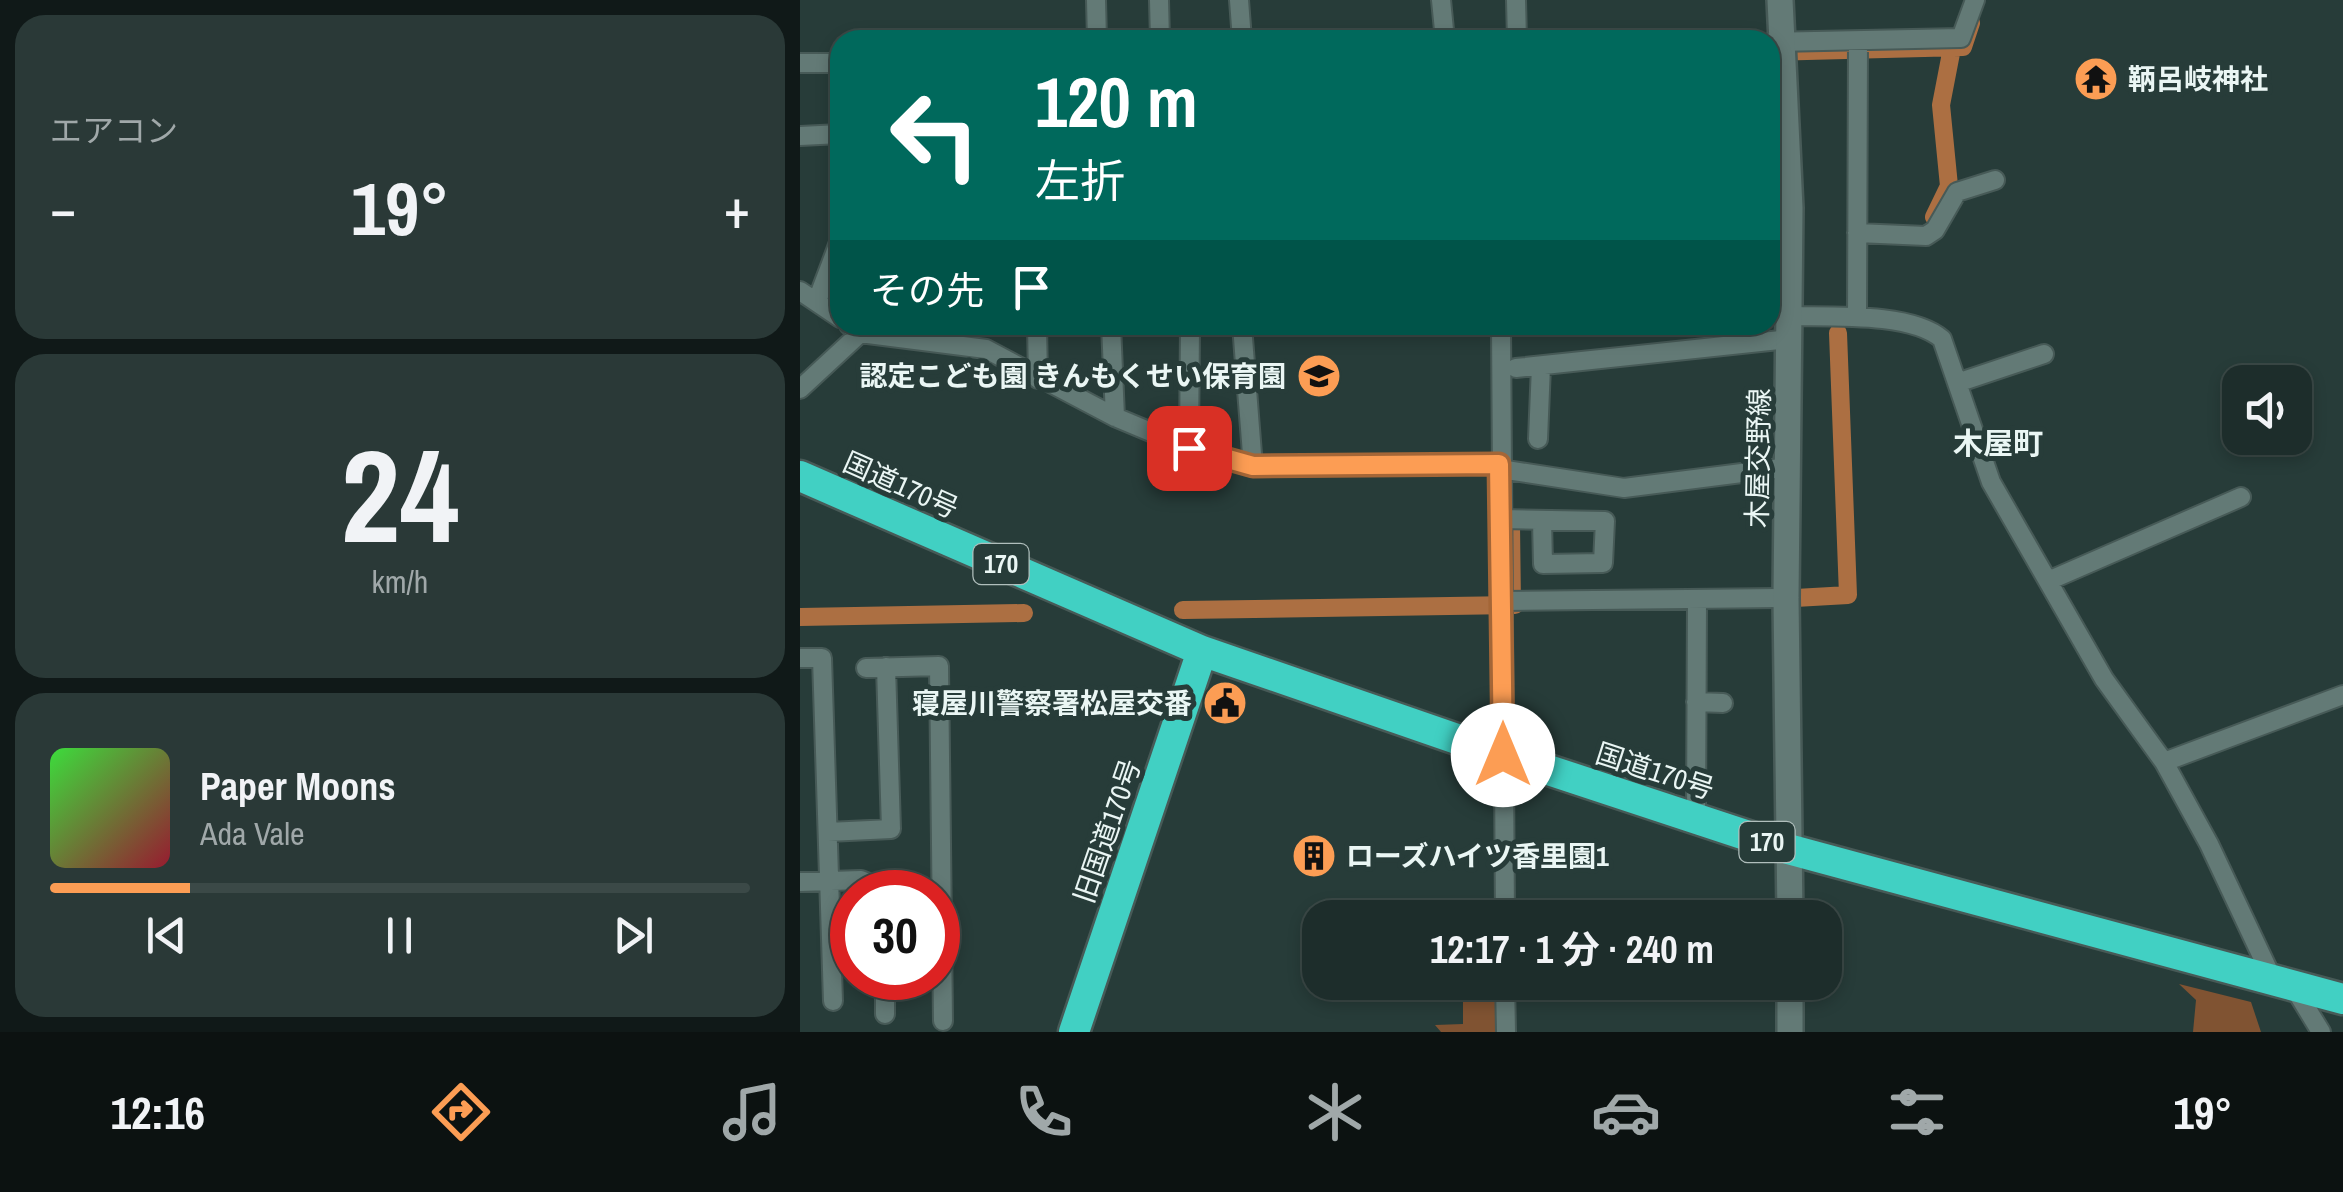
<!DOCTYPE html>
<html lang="ja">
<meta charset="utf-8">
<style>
body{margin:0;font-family:"Archivo Narrow","Noto Sans JP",sans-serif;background:#2a3937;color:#f1f3f6;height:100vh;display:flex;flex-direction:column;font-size:38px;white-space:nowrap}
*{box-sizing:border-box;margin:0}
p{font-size:32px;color:#a0a8a9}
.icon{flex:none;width:55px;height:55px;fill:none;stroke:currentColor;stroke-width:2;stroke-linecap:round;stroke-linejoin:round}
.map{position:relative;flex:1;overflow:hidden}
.details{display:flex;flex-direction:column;gap:15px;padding:15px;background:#101918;width:800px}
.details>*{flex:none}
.hud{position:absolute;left:30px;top:30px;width:950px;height:305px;border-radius:30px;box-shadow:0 5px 15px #0003,0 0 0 2px #3b4947;background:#00695c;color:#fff;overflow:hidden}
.fabs{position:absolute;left:1422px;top:365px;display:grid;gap:20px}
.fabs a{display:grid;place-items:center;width:90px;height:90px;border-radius:20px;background:#1d2d2b;box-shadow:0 5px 15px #0003,0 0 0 2px #3b4947;font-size:50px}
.speed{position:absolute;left:30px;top:870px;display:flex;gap:20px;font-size:50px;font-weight:700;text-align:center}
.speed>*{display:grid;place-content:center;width:130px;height:130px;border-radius:50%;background:#1d2d2b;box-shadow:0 5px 15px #0003,0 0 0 2px #3b4947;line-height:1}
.speed .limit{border:15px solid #d22;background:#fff;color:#111}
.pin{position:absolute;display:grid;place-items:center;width:85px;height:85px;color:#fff;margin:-42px;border-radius:20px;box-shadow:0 5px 15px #0006}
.me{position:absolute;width:110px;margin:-55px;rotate:0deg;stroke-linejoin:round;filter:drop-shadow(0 0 8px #0008)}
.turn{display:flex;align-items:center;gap:35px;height:210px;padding:0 40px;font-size:45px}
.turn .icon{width:130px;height:130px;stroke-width:2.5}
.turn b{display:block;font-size:70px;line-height:85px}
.then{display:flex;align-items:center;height:95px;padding:0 40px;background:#0003;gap:20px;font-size:38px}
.big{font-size:75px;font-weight:700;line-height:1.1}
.details .widget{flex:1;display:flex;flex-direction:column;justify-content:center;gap:15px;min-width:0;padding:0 35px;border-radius:30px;background:#2a3937}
.details .dial{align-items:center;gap:0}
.dial b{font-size:130px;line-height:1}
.song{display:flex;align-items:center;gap:30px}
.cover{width:120px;height:120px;border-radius:15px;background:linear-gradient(135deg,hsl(120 70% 55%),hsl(350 70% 35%))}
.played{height:10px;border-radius:5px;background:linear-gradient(90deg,#fc9d54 20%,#3b4947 20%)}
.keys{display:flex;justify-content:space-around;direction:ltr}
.heat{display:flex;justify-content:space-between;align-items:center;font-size:55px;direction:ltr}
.trip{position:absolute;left:502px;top:900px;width:540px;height:100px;border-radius:30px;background:#1d2d2b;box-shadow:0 5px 15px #0003,0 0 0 2px #3b4947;font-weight:700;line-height:100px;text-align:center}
.dock{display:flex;height:160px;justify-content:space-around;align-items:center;background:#0c1211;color:#a0a8a9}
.dock .icon{width:70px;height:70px}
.dock .selected{color:#fc9d54}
.dock b{font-size:45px;color:#f1f3f6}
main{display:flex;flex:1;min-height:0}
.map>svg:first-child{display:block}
.park{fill:#805332}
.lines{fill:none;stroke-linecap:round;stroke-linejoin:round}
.canal{stroke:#ac6f42;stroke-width:18}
.street-casing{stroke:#475a57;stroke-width:22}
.secondary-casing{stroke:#475a57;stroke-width:30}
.highway-casing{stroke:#475a57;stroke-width:35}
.street{stroke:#637a76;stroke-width:18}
.secondary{stroke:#637a76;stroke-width:25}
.highway{stroke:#41d0c3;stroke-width:30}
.route-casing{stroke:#a46637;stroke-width:25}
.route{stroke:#fc9d54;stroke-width:18}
.labels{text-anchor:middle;stroke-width:10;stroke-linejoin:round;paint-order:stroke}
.shield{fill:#273c39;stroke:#b0bebc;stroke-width:2.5}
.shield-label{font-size:25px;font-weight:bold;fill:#eaf6f4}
.poi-label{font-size:28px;font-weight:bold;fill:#eaf6f4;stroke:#273c39;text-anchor:start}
.street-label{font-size:28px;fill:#eaf6f4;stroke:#273c39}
.neighbourhood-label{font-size:30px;font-weight:bold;fill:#eaf6f4;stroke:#273c39}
</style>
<main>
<section class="details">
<div class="widget"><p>エアコン</p>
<div class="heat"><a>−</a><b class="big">19°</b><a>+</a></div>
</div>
<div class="widget dial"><b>24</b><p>km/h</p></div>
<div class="widget">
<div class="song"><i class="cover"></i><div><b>Paper Moons</b><p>Ada Vale</p></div></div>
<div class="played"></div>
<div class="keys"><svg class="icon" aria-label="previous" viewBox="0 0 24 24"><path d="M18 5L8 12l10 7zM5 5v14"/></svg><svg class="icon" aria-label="pause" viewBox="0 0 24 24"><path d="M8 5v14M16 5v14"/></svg><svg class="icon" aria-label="next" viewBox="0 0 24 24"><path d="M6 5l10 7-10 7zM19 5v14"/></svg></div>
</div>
</section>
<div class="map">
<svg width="1543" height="1032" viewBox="0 0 1543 1032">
<rect width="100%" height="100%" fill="#273c39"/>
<path class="park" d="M663,983H706V1032H641L635,1025L663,1024Z
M1379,984L1451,1002L1461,1032H1393L1396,1000Z"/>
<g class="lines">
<path class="canal" d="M970,52L1163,47L1171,23
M1134,217L1149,186L1141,105L1152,48
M711,525L712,605
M976,599L1048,595L1038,333
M383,610L715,605
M0,617L224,613"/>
<defs>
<path id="street" d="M296,0L297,40
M359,0L360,40
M439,0L442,40
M641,0L645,40
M716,0L717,40
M972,42L1161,38L1175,0
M0,63H40
M0,136L40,134
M1057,233L1126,236L1135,230L1157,192L1195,180
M0,291L40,318
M17,301L40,240
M989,316C1030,317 1111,312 1142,339L1191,482L1304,679L1364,762L1409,844L1473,980
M1057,317L1058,41
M49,325L60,333L186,349L315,417L389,448L453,467L699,464
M237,325L238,379
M311,325L315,417
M442,325L453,467
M701,325L705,918
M716,368L989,339
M1157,383L1244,354
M0,389L69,325
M738,439L741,366
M389,448L390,325
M700,469L824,488L989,467
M701,519L805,521L803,563L743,564L742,520
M1248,581L1441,497
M704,601L986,598
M0,658H22L33,1001
M66,668L139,666L143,1021
M896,702L923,703
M1364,762L1543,695
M896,818L897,602
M28,832L91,829L86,667
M0,882L61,880L91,892
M705,982L706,1032
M1493,986L1521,1032
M85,1014V978"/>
<path id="secondary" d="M980,0L990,208L986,598L990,918
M990,982V1032"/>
<path id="highway" d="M0,476L402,651L703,755L988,849L1543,999
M274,1032L402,651"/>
</defs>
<use href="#street" class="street-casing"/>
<use href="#secondary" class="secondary-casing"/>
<use href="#highway" class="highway-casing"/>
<use href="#street" class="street"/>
<use href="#secondary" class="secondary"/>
<use href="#highway" class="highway"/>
</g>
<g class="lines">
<defs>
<path id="route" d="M389,448L453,466L699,464L703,755"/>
</defs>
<use href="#route" class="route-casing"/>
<use href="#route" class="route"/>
</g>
<defs>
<symbol id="temple-disc" viewBox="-11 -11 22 22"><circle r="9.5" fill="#fc9d54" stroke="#273c39"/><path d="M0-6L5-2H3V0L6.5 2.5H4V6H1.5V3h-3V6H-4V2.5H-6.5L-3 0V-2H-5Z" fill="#111"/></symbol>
<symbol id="school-disc" viewBox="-11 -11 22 22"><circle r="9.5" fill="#fc9d54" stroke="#273c39"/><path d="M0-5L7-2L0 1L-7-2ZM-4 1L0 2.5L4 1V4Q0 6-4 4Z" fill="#111"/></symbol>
<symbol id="civic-disc" viewBox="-11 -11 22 22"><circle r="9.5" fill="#fc9d54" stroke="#273c39"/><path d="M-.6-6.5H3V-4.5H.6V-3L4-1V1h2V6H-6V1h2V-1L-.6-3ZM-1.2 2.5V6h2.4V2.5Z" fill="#111"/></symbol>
<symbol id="building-disc" viewBox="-11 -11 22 22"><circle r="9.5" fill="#fc9d54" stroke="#273c39"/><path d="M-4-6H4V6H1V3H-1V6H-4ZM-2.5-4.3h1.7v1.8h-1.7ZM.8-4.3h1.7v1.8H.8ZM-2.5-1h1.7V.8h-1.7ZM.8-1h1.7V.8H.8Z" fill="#111"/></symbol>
</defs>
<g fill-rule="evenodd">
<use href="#temple-disc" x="1271" y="54" width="50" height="50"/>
<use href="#school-disc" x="494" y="351" width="50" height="50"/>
<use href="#civic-disc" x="400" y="678" width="50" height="50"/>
<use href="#building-disc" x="489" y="831" width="50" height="50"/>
</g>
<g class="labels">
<g class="shield">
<rect x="173.5" y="544" width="55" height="40" rx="8"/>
<rect x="939.5" y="822" width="55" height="40" rx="8"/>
</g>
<g class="shield-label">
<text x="201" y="573">170</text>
<text x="967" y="851">170</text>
</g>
<g class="poi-label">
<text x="1328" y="89">鞆呂岐神社</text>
<text x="486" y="386" text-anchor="end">認定こども園 きんもくせい保育園</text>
<text x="392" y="713" text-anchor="end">寝屋川警察署松屋交番</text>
<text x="546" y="866">ローズハイツ香里園1</text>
</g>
<g class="street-label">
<text transform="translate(958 458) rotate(-89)" y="10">木屋交野線</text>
<text transform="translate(101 485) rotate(24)" y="10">国道170号</text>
<text transform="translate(855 771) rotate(18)" y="10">国道170号</text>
<text transform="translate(307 831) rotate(-71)" y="10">旧国道170号</text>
</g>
<g class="neighbourhood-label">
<text x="1198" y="454">木屋町</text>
</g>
</g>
</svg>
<div class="fabs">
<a><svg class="icon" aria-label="sound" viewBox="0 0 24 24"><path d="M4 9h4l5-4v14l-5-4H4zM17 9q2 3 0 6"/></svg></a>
</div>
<div class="speed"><div class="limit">30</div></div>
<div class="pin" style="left:389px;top:448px;background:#d93025"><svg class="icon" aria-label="arrive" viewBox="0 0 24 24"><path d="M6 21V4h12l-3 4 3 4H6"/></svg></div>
<svg class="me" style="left:703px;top:755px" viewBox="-20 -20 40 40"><circle r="19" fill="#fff"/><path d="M0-13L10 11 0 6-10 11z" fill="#fc9d54"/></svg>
<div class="trip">12:17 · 1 分 · 240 m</div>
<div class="hud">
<div class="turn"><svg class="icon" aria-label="left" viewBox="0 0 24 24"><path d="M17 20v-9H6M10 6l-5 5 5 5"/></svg><div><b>120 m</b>左折</div></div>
<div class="then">その先<svg class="icon" aria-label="arrive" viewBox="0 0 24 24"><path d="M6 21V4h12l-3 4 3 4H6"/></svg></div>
</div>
</div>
</main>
<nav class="dock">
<b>12:16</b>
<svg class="icon selected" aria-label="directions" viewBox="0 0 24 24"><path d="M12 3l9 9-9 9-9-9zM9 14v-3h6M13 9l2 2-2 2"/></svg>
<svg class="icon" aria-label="music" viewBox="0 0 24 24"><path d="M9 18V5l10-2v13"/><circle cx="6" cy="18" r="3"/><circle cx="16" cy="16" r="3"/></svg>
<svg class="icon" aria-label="phone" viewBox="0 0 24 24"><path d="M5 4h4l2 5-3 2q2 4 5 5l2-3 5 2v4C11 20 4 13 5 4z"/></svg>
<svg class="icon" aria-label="climate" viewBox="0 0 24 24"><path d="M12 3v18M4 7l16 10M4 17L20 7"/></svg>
<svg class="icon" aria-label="car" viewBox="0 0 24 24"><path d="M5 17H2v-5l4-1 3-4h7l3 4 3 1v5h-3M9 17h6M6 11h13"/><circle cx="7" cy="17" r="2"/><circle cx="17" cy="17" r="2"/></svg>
<svg class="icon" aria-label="filters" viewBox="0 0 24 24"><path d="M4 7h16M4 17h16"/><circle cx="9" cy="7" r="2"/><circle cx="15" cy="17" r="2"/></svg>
<b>19°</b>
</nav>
